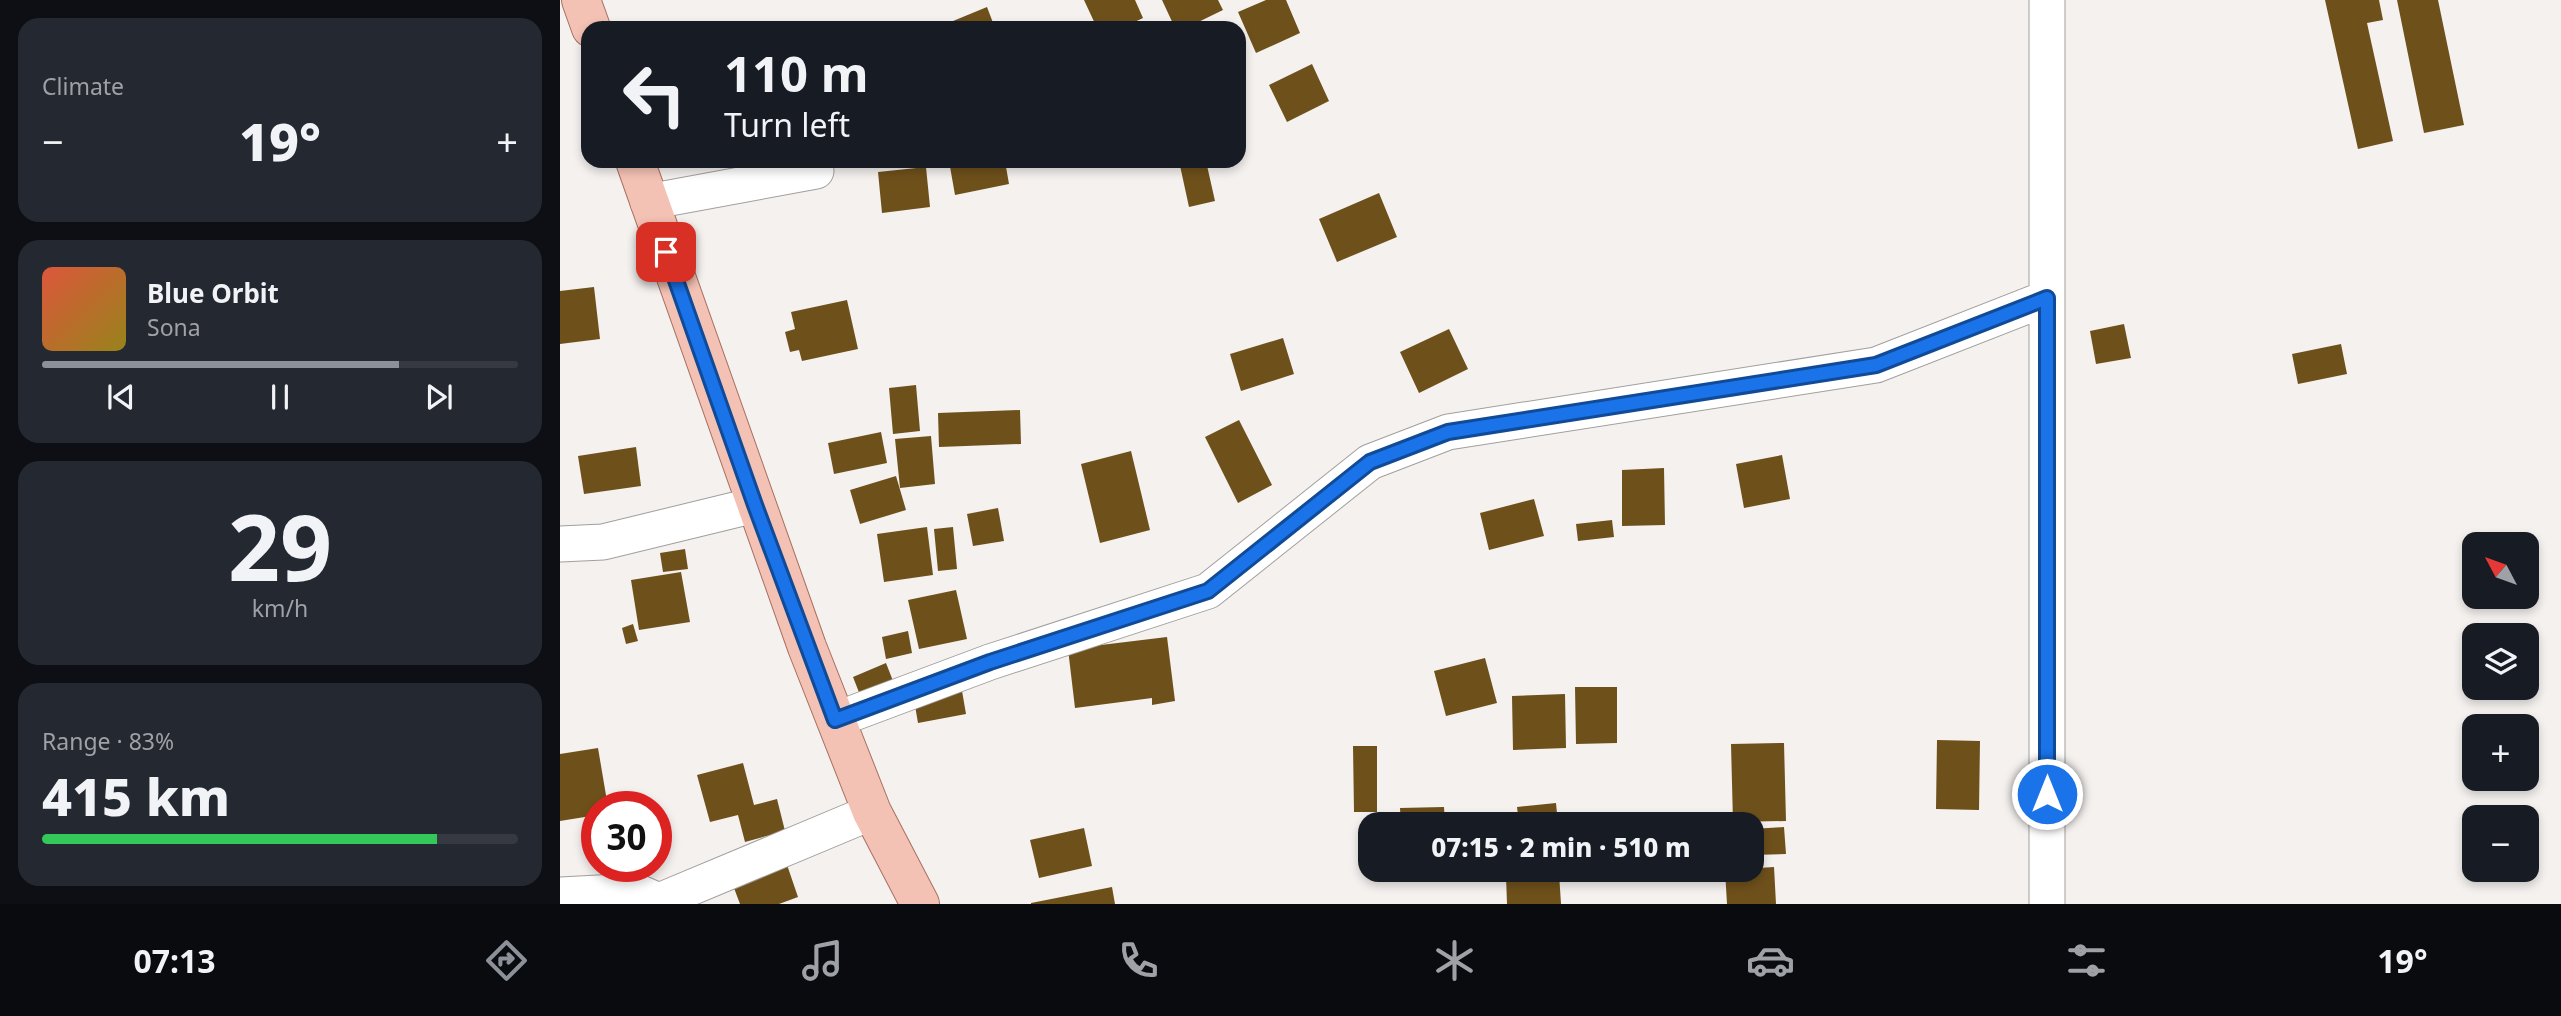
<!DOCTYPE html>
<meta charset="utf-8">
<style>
body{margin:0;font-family:"Noto Sans",sans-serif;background:#242831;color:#f1f3f6;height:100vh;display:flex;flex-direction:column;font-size:26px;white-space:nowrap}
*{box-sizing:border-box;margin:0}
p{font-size:23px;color:#9ea1a6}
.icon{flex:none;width:38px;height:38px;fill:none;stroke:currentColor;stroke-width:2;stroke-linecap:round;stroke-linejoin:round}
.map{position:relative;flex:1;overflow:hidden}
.side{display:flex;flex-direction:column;gap:18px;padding:18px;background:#0d0f14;width:560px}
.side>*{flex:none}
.banner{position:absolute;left:21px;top:21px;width:665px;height:147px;border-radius:21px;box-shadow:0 4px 10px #0003;background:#171b24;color:#f1f3f6;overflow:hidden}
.needle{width:46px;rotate:311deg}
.controls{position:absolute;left:1902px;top:532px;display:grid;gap:14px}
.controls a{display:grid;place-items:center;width:77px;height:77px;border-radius:14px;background:#171b24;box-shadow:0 4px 10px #0003;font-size:35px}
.speed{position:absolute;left:21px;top:791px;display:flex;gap:14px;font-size:35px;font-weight:700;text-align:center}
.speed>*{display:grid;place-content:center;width:91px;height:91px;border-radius:50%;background:#171b24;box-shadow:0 4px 10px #0003;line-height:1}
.speed .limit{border:10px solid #d22;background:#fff;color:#111}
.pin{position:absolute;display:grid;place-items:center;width:60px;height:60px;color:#fff;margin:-30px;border-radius:14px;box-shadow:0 4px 10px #0006}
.me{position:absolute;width:77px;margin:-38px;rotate:0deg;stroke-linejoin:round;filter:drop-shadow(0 0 5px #0008)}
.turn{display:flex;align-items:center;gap:24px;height:147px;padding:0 28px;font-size:32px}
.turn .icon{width:91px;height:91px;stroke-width:2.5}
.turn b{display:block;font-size:49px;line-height:60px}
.big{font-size:52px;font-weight:800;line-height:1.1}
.side .widget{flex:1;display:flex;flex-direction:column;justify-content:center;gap:10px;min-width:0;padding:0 24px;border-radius:21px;background:#242831}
.side .dial{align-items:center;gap:0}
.dial b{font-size:91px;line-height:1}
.song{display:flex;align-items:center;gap:21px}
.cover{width:84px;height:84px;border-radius:10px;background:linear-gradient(135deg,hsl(10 70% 55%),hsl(50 70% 35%))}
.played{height:7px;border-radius:4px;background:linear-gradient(90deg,#8c9099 75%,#363941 75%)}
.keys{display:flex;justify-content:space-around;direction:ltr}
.heat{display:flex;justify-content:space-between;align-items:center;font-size:38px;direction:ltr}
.charge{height:10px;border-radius:5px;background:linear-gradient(90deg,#34c759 83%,#363941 0)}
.trip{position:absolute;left:798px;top:812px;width:406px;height:70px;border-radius:21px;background:#171b24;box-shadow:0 4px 10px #0003;font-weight:800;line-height:70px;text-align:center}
.tabs{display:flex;height:112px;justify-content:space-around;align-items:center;background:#090b0e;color:#9ea1a6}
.tabs .icon{width:49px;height:49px}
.tabs .current{color:#8c9099}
.tabs b{font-size:32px;color:#f1f3f6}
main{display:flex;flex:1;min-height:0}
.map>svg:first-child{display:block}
.building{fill:#6e501b}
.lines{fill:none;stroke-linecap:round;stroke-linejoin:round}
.minor-casing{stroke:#a29f9d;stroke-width:37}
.major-casing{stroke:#a67161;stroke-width:40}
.minor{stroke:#fff;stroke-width:35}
.major{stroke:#f4c2b4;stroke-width:38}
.route-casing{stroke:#114b97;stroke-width:18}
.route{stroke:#1a73e8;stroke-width:12}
</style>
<main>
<section class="side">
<div class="widget"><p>Climate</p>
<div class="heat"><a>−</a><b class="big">19°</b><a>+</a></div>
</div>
<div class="widget">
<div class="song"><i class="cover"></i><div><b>Blue Orbit</b><p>Sona</p></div></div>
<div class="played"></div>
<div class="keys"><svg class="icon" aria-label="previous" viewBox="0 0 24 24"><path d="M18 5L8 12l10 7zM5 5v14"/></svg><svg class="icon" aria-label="pause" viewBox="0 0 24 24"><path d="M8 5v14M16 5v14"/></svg><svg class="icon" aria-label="next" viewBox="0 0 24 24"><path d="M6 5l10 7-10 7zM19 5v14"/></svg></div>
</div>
<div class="widget dial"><b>29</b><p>km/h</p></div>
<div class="widget"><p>Range · 83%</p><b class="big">415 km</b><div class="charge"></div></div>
</section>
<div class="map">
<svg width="2001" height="904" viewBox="0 0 2001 904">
<rect width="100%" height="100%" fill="#f4f1ef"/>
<path class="building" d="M524,0H575L583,18L562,28H537Z
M602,0H658L663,10L626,28H615Z
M706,0H726L740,33L696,53L678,12Z
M1765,0H1819L1823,20L1807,23L1833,141L1798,149Z
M1837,0H1878L1904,125L1864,133Z
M427,7L435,28H376Z
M752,64L769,101L727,122L709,85Z
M389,161H445L449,184L395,195Z
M619,161H646L655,201L629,207Z
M366,167L370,207L322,213L318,172Z
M819,193L837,237L777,262L759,219Z
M34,287L40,339L0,344V291Z
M287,300L298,349L242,361L239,350L230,352L225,332L235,329L231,312Z
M1564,324L1571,358L1536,364L1530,331Z
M889,329L908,369L859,393L840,352Z
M723,338L734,374L681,391L670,354Z
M1781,344L1787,374L1738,384L1732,354Z
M356,385L360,431L333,434L329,388Z
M460,410L461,444L379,447L378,413Z
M679,420L712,485L678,503L645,437Z
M321,432L327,463L274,474L268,443Z
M371,436L375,484L340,488L335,439Z
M76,447L81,486L24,494L18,456Z
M571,451L590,530L540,543L521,464Z
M1222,455L1230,499L1184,508L1176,464Z
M1104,468L1105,525L1062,526V470Z
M336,476L346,510L300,524L290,490Z
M974,499L984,536L929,550L920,513Z
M438,508L444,541L413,546L407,514Z
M1052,520L1054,537L1018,541L1016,524Z
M367,527L373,575L324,582L317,534Z
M393,527L397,569L378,571L374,529Z
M125,549L128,569L103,572L100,553Z
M121,572L130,622L79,630L71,580Z
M396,590L407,639L359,649L348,600Z
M73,624L78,641L66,644L62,628Z
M348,631L352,653L326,659L322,637Z
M607,637L615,701L592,705V698L515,708L508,649Z
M925,658L937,703L886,716L874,671Z
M326,663L335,686L302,700L293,677Z
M401,685L406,714L358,723L353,694Z
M1015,687H1057V743L1016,744Z
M1005,694L1006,748L953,750L952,696Z
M1377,740L1420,741L1419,810L1376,809Z
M1224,743L1226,821L1173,822L1171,744Z
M793,746H817V812H794Z
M38,748L48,807H37V815L0,821V754Z
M183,763L194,805L217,799L225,831L185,842L178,815L150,822L137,775Z
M996,803L998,824H959L957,807Z
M884,807L885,824H841L840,808Z
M1224,827L1226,854L1192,855V829Z
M524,828L532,866L479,878L470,840Z
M225,859L238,897L219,904H180L171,880Z
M1214,867L1216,904H1167L1165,870Z
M999,873L1001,904H947L946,876Z
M552,887L555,904H471V903Z"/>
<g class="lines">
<defs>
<path id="minor" d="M1487,0V904
M88,202L256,171
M0,544L43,542L195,505
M275,720L430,662L648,591L810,462L888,432L1316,365L1487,298
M0,895L76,891L99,901L312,812"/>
<path id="major" d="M21,0L31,28
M75,161L247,647L312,812L360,904"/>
</defs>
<use href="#minor" class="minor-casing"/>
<use href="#major" class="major-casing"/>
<use href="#minor" class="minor"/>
<use href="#major" class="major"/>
</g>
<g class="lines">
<defs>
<path id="route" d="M106,252L195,505L275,720L430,662L648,591L810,462L888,432L1316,365L1487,298V794"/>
</defs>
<use href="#route" class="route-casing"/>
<use href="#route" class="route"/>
</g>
</svg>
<div class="controls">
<a><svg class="needle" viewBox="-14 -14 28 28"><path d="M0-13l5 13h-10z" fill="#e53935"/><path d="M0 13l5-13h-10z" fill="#9ea1a6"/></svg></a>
<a><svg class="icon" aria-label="layers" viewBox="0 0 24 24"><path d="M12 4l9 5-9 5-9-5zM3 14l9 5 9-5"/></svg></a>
<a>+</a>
<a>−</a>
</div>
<div class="speed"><div class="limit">30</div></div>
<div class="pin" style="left:106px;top:252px;background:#d93025"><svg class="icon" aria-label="arrive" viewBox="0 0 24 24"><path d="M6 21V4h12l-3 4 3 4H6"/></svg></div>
<svg class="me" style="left:1487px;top:794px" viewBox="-20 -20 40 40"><circle r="17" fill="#1a73e8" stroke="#fff" stroke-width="3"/><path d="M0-11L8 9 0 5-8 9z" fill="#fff"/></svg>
<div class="trip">07:15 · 2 min · 510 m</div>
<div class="banner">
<div class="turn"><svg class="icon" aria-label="left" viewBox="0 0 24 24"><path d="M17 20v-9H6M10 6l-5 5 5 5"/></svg><div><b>110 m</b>Turn left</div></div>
</div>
</div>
</main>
<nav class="tabs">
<b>07:13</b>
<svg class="icon current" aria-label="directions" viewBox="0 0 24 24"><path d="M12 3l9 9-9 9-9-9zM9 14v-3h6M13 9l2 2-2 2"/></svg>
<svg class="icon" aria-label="music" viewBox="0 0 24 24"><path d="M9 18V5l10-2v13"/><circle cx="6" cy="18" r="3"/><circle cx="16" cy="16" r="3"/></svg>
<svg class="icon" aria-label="phone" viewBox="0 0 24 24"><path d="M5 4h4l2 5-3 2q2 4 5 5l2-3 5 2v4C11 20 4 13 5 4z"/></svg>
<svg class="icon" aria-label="climate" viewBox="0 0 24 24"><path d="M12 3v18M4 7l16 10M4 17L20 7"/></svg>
<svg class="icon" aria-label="car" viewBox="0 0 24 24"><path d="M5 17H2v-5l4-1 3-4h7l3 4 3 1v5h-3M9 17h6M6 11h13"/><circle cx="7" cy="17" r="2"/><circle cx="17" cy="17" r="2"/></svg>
<svg class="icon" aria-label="filters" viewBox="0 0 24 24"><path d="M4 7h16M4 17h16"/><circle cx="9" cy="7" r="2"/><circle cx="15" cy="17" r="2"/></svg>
<b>19°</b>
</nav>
